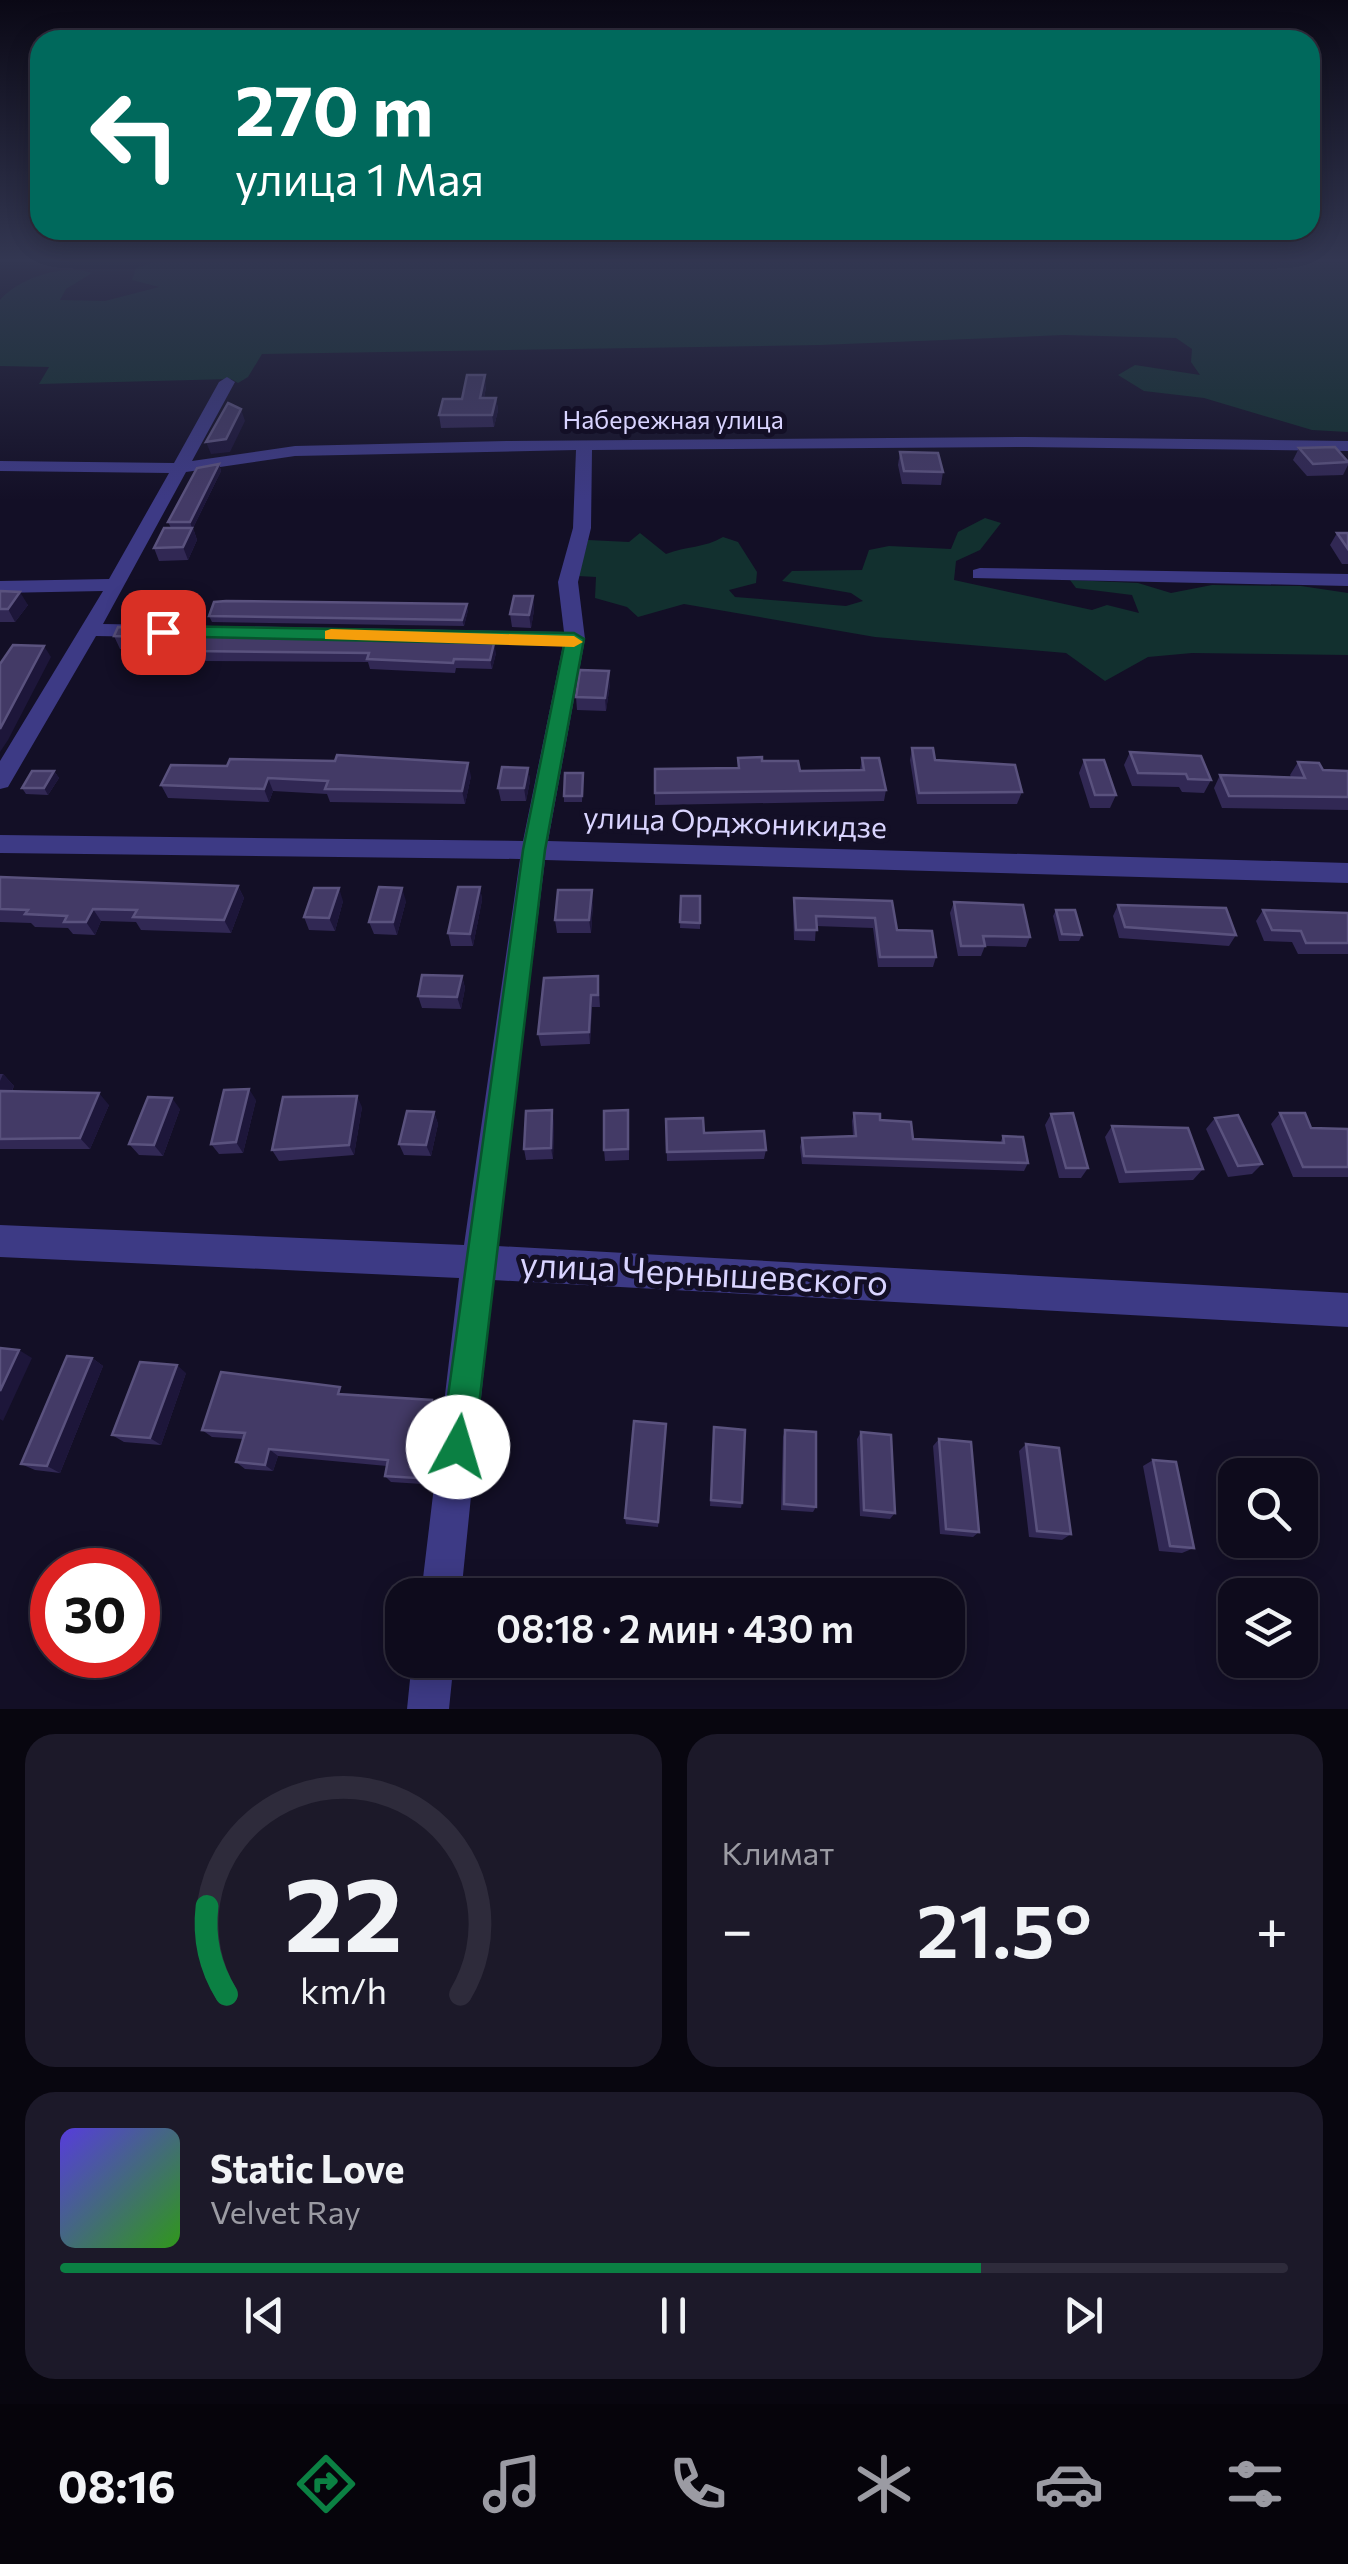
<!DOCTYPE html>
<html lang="ru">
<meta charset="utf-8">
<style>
body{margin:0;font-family:Commissioner,sans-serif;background:#1c1929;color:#f1f3f6;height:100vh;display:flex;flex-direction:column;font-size:38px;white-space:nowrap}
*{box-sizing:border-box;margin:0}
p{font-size:32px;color:#9b9ba3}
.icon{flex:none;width:55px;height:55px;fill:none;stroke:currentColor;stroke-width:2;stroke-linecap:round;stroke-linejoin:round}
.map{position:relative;height:1709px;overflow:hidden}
.drawer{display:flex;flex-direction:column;gap:25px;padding:25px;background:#08060f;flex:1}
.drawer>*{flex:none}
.guide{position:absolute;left:30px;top:30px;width:1290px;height:210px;border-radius:30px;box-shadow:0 5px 25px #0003,0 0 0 2px #2e2b3b;background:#00695c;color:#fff;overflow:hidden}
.buttons{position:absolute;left:1218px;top:1458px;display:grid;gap:20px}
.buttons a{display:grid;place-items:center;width:100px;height:100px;border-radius:20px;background:#0e0b1c;box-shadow:0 5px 25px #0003,0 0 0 2px #2e2b3b;font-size:50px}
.speed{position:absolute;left:30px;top:1548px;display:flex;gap:20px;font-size:50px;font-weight:700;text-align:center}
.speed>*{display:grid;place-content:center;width:130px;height:130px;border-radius:50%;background:#0e0b1c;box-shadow:0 5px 25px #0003,0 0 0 2px #2e2b3b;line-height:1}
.speed .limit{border:15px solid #d22;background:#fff;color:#111}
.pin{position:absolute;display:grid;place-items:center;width:85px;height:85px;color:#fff;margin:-42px;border-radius:20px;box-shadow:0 5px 15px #0006}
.me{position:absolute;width:110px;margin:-55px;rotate:6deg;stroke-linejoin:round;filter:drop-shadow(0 0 8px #0008)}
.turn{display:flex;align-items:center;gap:35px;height:210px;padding:0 40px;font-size:45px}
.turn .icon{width:130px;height:130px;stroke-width:2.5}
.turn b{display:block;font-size:70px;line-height:85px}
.big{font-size:75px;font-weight:600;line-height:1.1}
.drawer .widget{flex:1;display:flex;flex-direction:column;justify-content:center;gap:15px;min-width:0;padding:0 35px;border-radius:30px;background:#1c1929}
.drawer .dial{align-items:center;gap:0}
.dial svg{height:260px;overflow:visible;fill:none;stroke:#2e2b3b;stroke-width:7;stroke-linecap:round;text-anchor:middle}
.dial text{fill:#f1f3f6;stroke:none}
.song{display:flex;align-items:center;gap:30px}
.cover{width:120px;height:120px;border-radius:15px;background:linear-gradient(135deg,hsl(250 70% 55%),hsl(110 70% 35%))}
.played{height:10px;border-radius:5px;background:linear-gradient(90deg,#0b8043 75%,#2e2b3b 75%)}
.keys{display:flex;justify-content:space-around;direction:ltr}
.heat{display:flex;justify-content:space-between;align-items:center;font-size:55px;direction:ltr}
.drawer .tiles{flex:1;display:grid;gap:25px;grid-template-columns:1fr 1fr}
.widget:last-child{grid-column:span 2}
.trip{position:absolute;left:385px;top:1578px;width:580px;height:100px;border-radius:30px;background:#0e0b1c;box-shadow:0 5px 25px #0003,0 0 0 2px #2e2b3b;font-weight:600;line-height:100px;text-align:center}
.tabs{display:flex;height:160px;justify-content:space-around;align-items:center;background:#06040b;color:#9b9ba3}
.tabs .icon{width:70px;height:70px}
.tabs .current{color:#0b8043}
.tabs b{font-size:45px;color:#f1f3f6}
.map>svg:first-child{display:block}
.green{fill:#12302f}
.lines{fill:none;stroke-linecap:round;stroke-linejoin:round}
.minor{fill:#3d3a85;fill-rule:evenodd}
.wall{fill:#312854}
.shaded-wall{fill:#1d163a}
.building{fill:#433a66;stroke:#5a527e;stroke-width:2.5}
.route{fill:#0b8043;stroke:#07532c;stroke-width:2.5}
.slow{fill:#f59e0b}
.labels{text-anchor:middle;stroke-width:10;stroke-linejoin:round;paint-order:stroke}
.far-street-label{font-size:25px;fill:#d9d4ff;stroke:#130f26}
.street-label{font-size:30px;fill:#d9d4ff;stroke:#130f26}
.near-street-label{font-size:35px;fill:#d9d4ff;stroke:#130f26}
</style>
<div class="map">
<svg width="1348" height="1709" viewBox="0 0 1348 1709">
<rect width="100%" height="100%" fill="#130f26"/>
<path class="green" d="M1348,261V432L1312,430L1204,398L1144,391L1118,375L1135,365L1200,375L1191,362L1192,349L1176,338L1064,335L820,345L262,354L248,377L238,383L231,379L39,384L49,367L0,366V300C19,278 65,263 92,273L66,289L60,300L105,301L159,287L132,280L136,268L156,262Z
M985,518L1001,523L980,550L956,561L954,580L1092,610L1107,605L1139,613L1132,595L1076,588L1070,580L1138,583L1171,593L1212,585L1301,586L1348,593V655L1192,653L1148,657L1105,681L1066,653L875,637L684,604L638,617L627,607L595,598L596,577L578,576L588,540L629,542L640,533L666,554C686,546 705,548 723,537L738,542L757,572L756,583L729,590L735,597L846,606L863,601L851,593L782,581L792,571L862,570L869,550L889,546L951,549L958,532Z"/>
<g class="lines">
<path class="minor" d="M227,377L235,382L192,461L295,446L506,441L1026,437L1348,441V451L1026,447L592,450L591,528L578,582L585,639L548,841L1348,863V883L545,860L497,1246L1348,1293V1327L493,1280L461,1595H421L459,1278L0,1257V1225L464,1245L520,859L0,853V835L523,841L563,645L96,636L8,787L0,789V761L103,591L0,593V581L109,579L169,473L0,471V461L174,463L219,382ZM576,450L573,528L558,582L564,632L103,624L186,472L295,456Z
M980,568L1348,574V586L973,578V570Z
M412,1660H454L449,1709H407Z"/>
</g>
<path class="wall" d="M486,387L484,398H496L498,410L494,427L441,428L439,415L462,399Z
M1299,448L1348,462V465L1343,475L1307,476L1293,460Z
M900,452L943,472L941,485L902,484L898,465Z
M219,464L221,471L193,528L197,540L188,560L159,561L154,548L171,528L168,522Z
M1337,533H1348V564H1342L1330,545Z
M0,591L28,605L15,622H0Z
M533,596L534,610L531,628L512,627L510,614Z
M167,597L173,610L166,621H134L127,608Z
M468,610L464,626L212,622L209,616Z
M149,628L155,641L150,650L120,649L114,636Z
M456,637L457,642L496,653L492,669L456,668L455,673L370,669L368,662L198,661L193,651Z
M610,684L606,711L577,710L576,697Z
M912,748L935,760L1022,792L1017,804H917L910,760Z
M1130,752L1211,780L1204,793L1182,792L1179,787L1132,786L1124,765Z
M738,758L762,761L800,771L860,770L862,758L886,790L884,801L655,805V769L738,768Z
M1084,760L1116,795L1110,808H1090L1079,773Z
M1298,762L1323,770L1348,771V810L1222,808L1214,788L1220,775L1291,777L1290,775Z
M171,765L471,776L465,804L330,802L327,794L273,791L269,802L168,798L161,785Z
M528,768L530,781L526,801H501L498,788Z
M54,771L59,778L48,795L26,794L22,788Z
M583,773L582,802H564V796Z
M0,877L238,886L244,898L231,933L141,930L136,922L101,921L95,935L73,934L68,928L35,927L31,923L0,922Z
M480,887L482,900L473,946H451L448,933Z
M681,896H700V929L680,928Z
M794,898L892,901L897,930L936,957L933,967H878L873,928L816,926L815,941L794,940L793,909Z
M343,901L335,931L309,930L304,917Z
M406,901L397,935L374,934L369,922Z
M954,902L1030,937L1026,947L985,946L981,956H958L950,913Z
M593,903L591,933H557L555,920Z
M1118,905L1236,935L1229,946L1119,938L1113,916Z
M1056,910L1082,935L1079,941H1059L1053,916Z
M1263,910L1348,913V954H1298L1292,942L1264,941L1256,921Z
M462,976L465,988L461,1009L422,1008L418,996Z
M598,976L600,1007H592L590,1044L541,1046L538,1034Z
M0,1074H3L14,1086L12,1091L109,1105L90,1149H0Z
M256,1100L243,1153L219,1154L211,1144Z
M362,1107L354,1155L279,1161L272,1150Z
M180,1109L163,1156L139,1155L129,1144Z
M434,1112L438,1124L431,1156L404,1155L399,1144Z
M854,1113L880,1120L913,1139L1000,1143L1003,1136L1028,1163L1024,1171L802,1164L800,1147L802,1138L853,1136L852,1121Z
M1280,1113L1311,1128L1348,1129V1177H1293L1271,1124Z
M1051,1114L1088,1168L1081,1178H1059L1045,1125Z
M1215,1118L1262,1164L1252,1174L1228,1177L1206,1129Z
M666,1119L704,1133L766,1150L764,1159L667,1161Z
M554,1121L553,1159L526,1160L524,1149Z
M629,1121V1160L605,1161L604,1150Z
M1112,1126L1203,1169L1193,1180L1119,1183L1105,1137Z
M92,1358L103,1366L60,1473L35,1470L21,1464Z
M186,1373L161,1445L124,1442L112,1435Z
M346,1395L437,1408L422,1484L391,1482L385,1476L387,1466L278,1456L273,1471L245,1469L236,1462L243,1439L212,1437L202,1430Z
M666,1424L658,1527L626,1524L625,1518Z
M714,1427L742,1503L741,1508L710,1506Z
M785,1430L816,1507L813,1512L781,1510L783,1437Z
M861,1432L895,1513L890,1519L860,1516L857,1439Z
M939,1439L979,1532L973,1537L940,1534L933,1446Z
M1026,1444L1071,1534L1062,1540L1029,1537L1019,1451Z
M1153,1460L1194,1548L1182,1553L1159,1551L1143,1466Z
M1270,1540H1300L1316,1545L1302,1550L1271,1547Z
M461,1660H549L548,1668H465L460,1665Z"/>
<path class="shaded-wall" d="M485,375L486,387L482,410L480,398Z
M496,398L498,410L494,427L492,415Z
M241,409L245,421L230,452L211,454L206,442Z
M219,464L221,471L193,528L197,540L188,560L183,547L192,528L190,522Z
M20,592L28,605L15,622L8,609Z
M533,596L534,610L531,628L529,615Z
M167,597L173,610L166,621L161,608Z
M467,604L468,610L464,626L462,620Z
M149,628L155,641L150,650L144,637Z
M494,643L496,653L492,669L490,660Z
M44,646L51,657L8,740L0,752V729Z
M609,671L610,684L606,711L605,698Z
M468,763L471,776L465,804L462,791Z
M528,768L530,781L526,801L524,788Z
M54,771L59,778L48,795L44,788Z
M268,778L273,791L269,802L264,789Z
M238,886L244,898L231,933L224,920Z
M480,887L482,900L473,946L470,934Z
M339,888L343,901L335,931L329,918Z
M402,888L406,901L397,935L393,922Z
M592,890L593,903L591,933L589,920Z
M93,909L101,921L95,935L86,922Z
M462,976L465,988L461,1009L457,997Z
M591,995L592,1007L590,1044L589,1032Z
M3,1074L14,1086L6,1102L0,1096V1081Z
M249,1089L256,1100L243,1153L236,1142Z
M99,1093L109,1105L90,1149L80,1138Z
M357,1096L362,1107L354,1155L349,1145Z
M172,1098L180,1109L163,1156L154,1145Z
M552,1110L554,1121L553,1159L551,1148Z
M434,1112L438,1124L431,1156L426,1145Z
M19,1350L32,1358L3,1421L0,1419V1391Z
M92,1358L103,1366L60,1473L47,1466Z
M177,1365L186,1373L161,1445L150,1438Z
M432,1400L437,1408L422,1484L416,1478Z
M269,1449L278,1456L273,1471L265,1465Z"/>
<path class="building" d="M467,375H485L480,398H496L492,415H439L443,399H462Z
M228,403L241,409L226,439L206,442Z
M1335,447L1348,462L1313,464L1299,448Z
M900,452L938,453L943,472L904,471Z
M219,464L190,522H168L197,468Z
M164,528H192L183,547L154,548Z
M1337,533H1348V549Z
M0,591L20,592L8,609H0Z
M134,594L167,597L161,608H127Z
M514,596H533L529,615L510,614Z
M226,601L467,604L462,620L209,616L214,602Z
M118,627L149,628L144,637L114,636Z
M203,632L456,637L455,642L494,643L490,660L454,659L453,663L367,659L369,653L193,651Z
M13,645L44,646L0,729V664Z
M580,670L609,671L605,698L576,697Z
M912,748H933L935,760L1015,765L1022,792L919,793Z
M1130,752L1201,756L1211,780L1188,779L1186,774L1138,773Z
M337,755L468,763L462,791L325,789L328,781L268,778L264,789L161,785L171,765L227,766L230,759L335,761Z
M762,757V761H798L800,771L864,770L862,758H879L886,790L655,793V769L739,768L738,758Z
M1084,760H1104L1116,795H1095Z
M1298,762L1319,763L1323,770L1348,771V797L1229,796L1220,775L1305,778Z
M502,767L528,768L524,788H498Z
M32,771H54L44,788H22Z
M565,773H583L582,796H564Z
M0,877L238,886L224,920L133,917L137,910L93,909L86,922H64L67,916L25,914L28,910L0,909Z
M379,887L402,888L393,922H369Z
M458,887H480L470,934L448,933Z
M314,888H339L329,918L304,917Z
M558,890H592L589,920H555Z
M681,896H700V923L680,922Z
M794,898L892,901L897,930L932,931L936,957H880L875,918L816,916L817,930H796Z
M954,902L1023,905L1030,937L983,936L985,946H961Z
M1118,905L1226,908L1236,935L1125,927Z
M1056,910H1075L1082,935L1062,934Z
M1263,910L1348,913V943H1306L1301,931L1272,930Z
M422,975L462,976L457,997L418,996Z
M598,976V995H591L589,1032L538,1034L544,978Z
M249,1089L236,1142L211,1144L224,1090Z
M0,1091L99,1093L80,1138L0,1139Z
M357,1096L349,1145L272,1150L283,1097Z
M148,1097L172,1098L154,1145L129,1144Z
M552,1110L551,1148L524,1149L526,1111Z
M628,1110V1149L604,1150V1111Z
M407,1111L434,1112L426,1145L399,1144Z
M854,1113L880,1114V1120L911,1122L913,1139L1004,1143L1003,1136L1023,1137L1028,1163L804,1156L802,1138L856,1136Z
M1073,1113L1088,1168H1066L1051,1114Z
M1280,1113H1305L1311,1128L1348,1129V1167H1303Z
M1238,1115L1262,1164L1238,1166L1215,1118Z
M703,1118L704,1133L764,1131L766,1150L667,1152L666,1119Z
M1112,1126L1188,1128L1203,1169L1126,1172Z
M0,1348L19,1350L0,1391Z
M67,1356L92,1358L47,1466L21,1464Z
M140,1362L177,1365L150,1438L112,1435Z
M221,1372L340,1387L338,1394L432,1400L416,1478L385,1476L388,1460L269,1449L265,1465L236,1462L245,1433L202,1430Z
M634,1421L666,1424L658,1522L625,1518Z
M714,1427L745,1430L742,1503L711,1500Z
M785,1430L816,1432V1507L784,1504Z
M861,1432L891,1435L895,1513L864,1510Z
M939,1439L971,1442L979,1532L946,1529Z
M1026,1444L1059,1448L1071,1534L1037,1531Z
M1153,1460L1176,1462L1194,1548L1170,1546Z
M1300,1484L1316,1545L1285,1542L1284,1540H1300Z
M461,1660H546L545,1666L460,1665Z"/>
<linearGradient id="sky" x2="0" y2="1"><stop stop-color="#0a0815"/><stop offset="0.52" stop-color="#333752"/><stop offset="1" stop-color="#333752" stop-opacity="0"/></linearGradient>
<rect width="1348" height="501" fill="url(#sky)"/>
<path class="route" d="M163,626L574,633L584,639L545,850L474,1447L469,1459L458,1464L446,1459L441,1447L523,850L564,645L157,636L154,632Z"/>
<path class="slow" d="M331,629L574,636L583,642L574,647L325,639V631Z"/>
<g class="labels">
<g class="far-street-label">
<text x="673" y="429">Набережная улица</text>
</g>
<g class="street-label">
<text transform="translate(735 823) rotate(2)" y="10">улица Орджоникидзе</text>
</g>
<g class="near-street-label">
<text transform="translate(704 1274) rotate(3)" y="12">улица Чернышевского</text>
</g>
</g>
</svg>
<div class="buttons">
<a><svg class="icon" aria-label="search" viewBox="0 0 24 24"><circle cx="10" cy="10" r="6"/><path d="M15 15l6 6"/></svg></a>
<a><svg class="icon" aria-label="layers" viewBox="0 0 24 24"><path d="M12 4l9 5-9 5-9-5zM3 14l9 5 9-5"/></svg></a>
</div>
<div class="speed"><div class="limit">30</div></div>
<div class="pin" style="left:163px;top:632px;background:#d93025"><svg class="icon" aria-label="arrive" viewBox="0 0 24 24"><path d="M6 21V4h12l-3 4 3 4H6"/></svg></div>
<svg class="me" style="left:458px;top:1447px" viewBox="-20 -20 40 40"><circle r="19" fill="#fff"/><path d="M0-13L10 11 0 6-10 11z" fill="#0b8043"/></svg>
<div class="trip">08:18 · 2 мин · 430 m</div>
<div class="guide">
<div class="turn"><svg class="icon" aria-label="left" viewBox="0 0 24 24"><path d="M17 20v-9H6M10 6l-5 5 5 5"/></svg><div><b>270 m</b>улица 1 Мая</div></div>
</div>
</div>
<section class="drawer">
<div class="tiles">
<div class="widget dial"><svg viewBox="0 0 100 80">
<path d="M14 69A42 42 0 1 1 86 69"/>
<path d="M14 69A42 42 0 0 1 8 42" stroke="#0b8043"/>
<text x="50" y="56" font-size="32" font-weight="700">22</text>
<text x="50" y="72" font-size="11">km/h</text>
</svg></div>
<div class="widget"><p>Климат</p>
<div class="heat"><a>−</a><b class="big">21.5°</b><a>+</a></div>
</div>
<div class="widget">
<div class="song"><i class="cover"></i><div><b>Static Love</b><p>Velvet Ray</p></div></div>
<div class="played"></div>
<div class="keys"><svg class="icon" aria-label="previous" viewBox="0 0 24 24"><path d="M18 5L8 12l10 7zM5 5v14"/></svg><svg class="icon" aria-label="pause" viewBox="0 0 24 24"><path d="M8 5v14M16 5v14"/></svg><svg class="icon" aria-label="next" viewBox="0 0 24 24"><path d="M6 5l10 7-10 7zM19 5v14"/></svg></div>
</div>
</div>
</section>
<nav class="tabs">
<b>08:16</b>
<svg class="icon current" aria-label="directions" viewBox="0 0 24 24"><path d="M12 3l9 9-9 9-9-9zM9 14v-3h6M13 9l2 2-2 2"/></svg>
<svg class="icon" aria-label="music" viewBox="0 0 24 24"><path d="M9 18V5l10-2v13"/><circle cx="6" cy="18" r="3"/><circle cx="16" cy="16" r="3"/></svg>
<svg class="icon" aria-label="phone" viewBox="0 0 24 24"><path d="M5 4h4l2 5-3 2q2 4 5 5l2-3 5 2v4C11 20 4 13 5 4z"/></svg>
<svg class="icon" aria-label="climate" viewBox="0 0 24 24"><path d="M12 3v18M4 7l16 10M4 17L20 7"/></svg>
<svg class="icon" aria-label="car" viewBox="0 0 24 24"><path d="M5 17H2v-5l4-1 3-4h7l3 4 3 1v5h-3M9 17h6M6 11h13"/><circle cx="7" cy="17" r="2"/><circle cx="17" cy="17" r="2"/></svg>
<svg class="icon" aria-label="filters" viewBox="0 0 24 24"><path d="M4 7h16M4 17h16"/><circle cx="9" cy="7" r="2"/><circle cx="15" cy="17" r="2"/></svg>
</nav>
